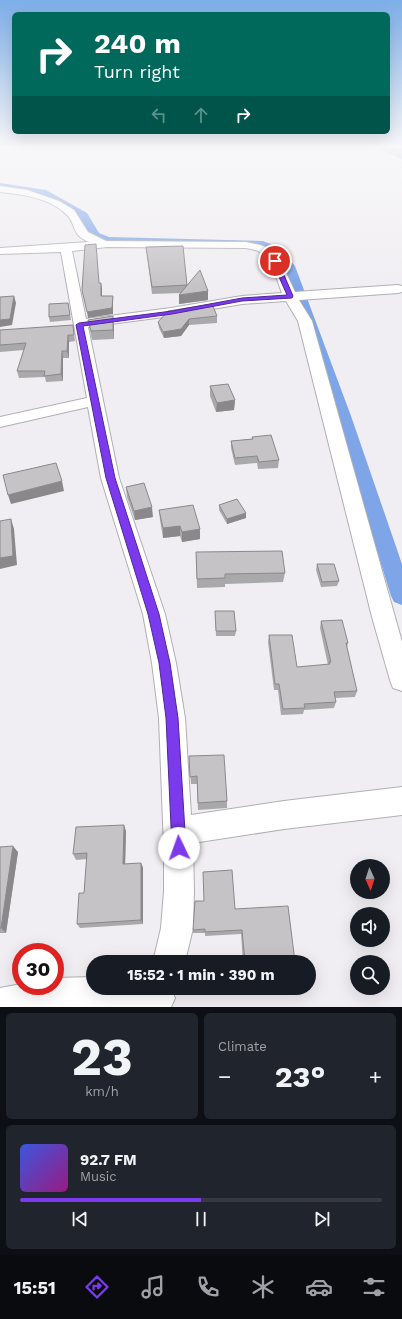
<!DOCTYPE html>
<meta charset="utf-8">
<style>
body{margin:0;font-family:"Work Sans",sans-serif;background:#20242c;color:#f1f3f6;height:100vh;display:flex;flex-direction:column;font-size:15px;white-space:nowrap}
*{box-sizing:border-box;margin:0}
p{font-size:13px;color:#9ea1a6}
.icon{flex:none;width:22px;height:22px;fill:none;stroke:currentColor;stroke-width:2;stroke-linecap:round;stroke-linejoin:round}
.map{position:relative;height:1007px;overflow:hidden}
.details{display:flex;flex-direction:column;gap:6px;padding:6px;background:#0d0f14;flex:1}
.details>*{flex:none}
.guide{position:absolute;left:12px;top:12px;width:378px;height:122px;border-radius:6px;box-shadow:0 4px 16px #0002;background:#00695c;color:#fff;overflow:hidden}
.needle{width:26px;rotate:177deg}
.fabs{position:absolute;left:350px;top:859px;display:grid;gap:8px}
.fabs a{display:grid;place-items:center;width:40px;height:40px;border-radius:50%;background:#171b24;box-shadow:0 4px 16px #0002;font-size:20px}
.speed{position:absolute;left:12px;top:943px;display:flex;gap:8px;font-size:20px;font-weight:700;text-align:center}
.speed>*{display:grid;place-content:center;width:52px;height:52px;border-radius:50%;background:#171b24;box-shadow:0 4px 16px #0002;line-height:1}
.speed .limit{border:6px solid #d22;background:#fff;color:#111}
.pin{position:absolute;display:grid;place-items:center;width:34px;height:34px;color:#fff;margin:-17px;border:2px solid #fff;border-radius:50%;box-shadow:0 1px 4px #0007}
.me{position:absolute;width:44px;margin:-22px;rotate:357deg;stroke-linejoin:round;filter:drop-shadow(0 0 3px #0008)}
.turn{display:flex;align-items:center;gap:14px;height:84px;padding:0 16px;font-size:18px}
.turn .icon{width:52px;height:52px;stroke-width:2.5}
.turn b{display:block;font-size:28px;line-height:34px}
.lanes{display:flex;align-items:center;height:38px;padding:0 16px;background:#0003;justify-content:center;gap:20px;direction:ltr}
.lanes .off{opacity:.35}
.big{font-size:30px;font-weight:700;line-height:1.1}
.details .card{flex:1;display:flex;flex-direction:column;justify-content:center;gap:6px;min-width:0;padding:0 14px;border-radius:6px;background:#20242c}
.details .dial{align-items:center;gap:0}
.dial b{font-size:52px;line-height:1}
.song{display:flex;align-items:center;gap:12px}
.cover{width:48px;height:48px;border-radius:6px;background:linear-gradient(135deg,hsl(230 70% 55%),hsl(310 70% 35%))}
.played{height:4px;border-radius:2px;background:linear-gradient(90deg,#7c3aed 50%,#363941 50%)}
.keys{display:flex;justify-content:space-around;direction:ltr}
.heat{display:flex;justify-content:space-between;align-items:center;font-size:22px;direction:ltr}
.details .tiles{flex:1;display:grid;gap:6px;grid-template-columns:1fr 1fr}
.card:last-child{grid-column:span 2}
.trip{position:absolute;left:86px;top:955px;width:230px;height:40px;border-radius:20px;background:#171b24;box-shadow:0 4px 16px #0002;font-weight:700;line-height:40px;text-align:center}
.menu{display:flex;height:64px;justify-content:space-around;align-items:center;background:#090b0e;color:#9ea1a6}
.menu .icon{width:28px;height:28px}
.menu .current{color:#7c3aed}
.menu b{font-size:18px;color:#f1f3f6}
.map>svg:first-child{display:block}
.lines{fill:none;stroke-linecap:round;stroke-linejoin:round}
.canal{fill:#7da5e8;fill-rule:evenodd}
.river{fill:#7da5e8;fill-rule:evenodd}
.minor-casing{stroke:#b1afb3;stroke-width:2}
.minor{fill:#fff;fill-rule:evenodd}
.wall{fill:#a9a8aa}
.shaded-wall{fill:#8a888b}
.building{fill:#c5c3c6;stroke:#8a888b}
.route{fill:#7c3aed;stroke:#51269a}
</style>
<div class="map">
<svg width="402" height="1007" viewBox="0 0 402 1007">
<rect width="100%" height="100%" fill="#f0eef2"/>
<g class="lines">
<path class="canal" d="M0,183L46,190L87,213L99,233L109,237L263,241L278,247L295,266L351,416L402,564V605L394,602L391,596L335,416L283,267L270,251L261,247L104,242L91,237L79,217L60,205L40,195L0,189Z"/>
<path class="river" d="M378,146H397L402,148V159L380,149Z"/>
<defs>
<path id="minor" d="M0,186L27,190L59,201L74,210L88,232L106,241L246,242L260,245L271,249L279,258L295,292L398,285L402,286V292L398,293L299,300L312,321L402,642V691L393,688L390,680L372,617L298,321L286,301L242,304L171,316L88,327L119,478L165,614L176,663L185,718L191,815L284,801L402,787V815L284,829L193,843L194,891L193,928L185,962H153L161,928L164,891V848L159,718L152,663L143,614L101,478L88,407L0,427V417L87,398L61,252L0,254V248L89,242C70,234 77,225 67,215C51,198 21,194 0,192ZM107,247L246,248C251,249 257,250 262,253C271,258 278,283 282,293L242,296L171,308L86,319L72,251Z
M93,977V988H171L175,998L171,1007H0V988L21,984V986H55V978Z"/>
</defs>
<use href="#minor" class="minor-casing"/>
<use href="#minor" class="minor"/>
</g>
<path class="wall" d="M146,247L187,285L208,291V300L179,304L181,293L152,294Z
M68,303L71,320L50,322L49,317Z
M217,316V323L189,325L181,336L164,338L159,328L158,322Z
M88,320L114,326V339L92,340Z
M73,325L75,341L69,342V358H63V381L46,382L45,377L19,378L17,371L24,350L0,352V330Z
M210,386L235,400L234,410L216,412L210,396Z
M252,437L279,460L278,468L258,469L257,463L235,465L231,448V441L252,439Z
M126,487L153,517L135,520L127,497Z
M219,505L246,513V518L227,524L219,510Z
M159,510L200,529V539L182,542L180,536L163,538L160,520Z
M196,552L285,573L283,582L225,584V587L197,588Z
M317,564L339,581L337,586L321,587L316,570Z
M215,611L236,631L235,636H216Z
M321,621L348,643L347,648L357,691L355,697L335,698L336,702L334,708L304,710L303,714L281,715L278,690H274L268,642L269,635L297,667L328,665L320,628Z
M189,756L227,801V808L198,810L197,784H191Z
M126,831L125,864L141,863L143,868V924L80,928L77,924L84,893L87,859L76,860L73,854Z
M0,847L18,852L6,933H0Z
M235,909L295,962H243L241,934L205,936V933H193V930Z"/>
<path class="shaded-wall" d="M101,283L102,289V303L101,296Z
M208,291V300L179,304V295Z
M14,296L16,303L12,325L0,327V320Z
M113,296V314L88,318L87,312Z
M113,316L114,326V339L113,330Z
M189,319V325L181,336L164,338L163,332Z
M68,335L69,342V358L67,351Z
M62,351L63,358V381L61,374Z
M235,400L234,410L216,412L217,403Z
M62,481L64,491L11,504L8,495Z
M152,507L153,517L135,520L134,511Z
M246,513V518L227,524V519Z
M11,519L14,529L17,565L0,569V558Z
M180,526V536L163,538V528Z
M200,529V539L182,542V532Z
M124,825L126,831L125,869L123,864Z
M13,846L18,852L6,933L1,928Z
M141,863L143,868V924L141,920Z"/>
<path class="building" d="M96,244L99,283H101V296H113L112,308L87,312L82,290L85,245Z
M183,246L187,285L152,287L146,247Z
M200,270L208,291L179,295Z
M14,296L10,319L0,320V297Z
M68,303L70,315L49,317V304Z
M212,304L217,316L189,319L181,329L163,332L158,322L168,311Z
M113,316V330L91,331L88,320Z
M73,325L74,335H68L67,351H62L61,374L44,376L45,371H17L26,343L0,345V330Z
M228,384L235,400L217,403L210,386Z
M271,435L279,460L259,462L257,456L235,458L231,441L253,439L252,437Z
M56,463L62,481L8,495L3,475Z
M144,483L152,507L134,511L126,487Z
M237,499L246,513L227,519L219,505Z
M193,505L200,529L182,532L180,526L163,528L159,510Z
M11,519L13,556L0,558V521Z
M282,551L285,573L225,574V578L197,579L196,552Z
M317,564H334L339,581L322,582Z
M215,611H234L236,631H216Z
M342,620L348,643H346L357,691L334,692L336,702L304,704L305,708L283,709L279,684H275L269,635H292L297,667L330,664L329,662H331L321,621Z
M224,755L227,801L198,803L197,776L190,777L189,756Z
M124,825L123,864L141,863V920L77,924L79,893H84L87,853L73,854L76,827Z
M13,846L1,928H0V847Z
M232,870L235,909L288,906L295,962H245L242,930L205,932V929L193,930L195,901H204L203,872Z"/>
<linearGradient id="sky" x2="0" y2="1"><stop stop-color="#7daee8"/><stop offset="0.51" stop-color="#f8f7f9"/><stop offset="1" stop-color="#f8f7f9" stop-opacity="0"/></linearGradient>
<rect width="402" height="287" fill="url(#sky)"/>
<path class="route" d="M275,259L278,261L293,296L292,298L242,301L172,314L83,326L115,478L159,614L170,663L178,718L186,848L184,853L179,855L174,853L172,848L166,718L159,663L148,614L106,478L76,325L79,323L172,311L242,298L287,295L272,261Z"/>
</svg>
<div class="fabs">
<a><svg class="needle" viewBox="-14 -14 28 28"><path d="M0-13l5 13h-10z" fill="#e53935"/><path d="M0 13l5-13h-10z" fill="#9ea1a6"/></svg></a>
<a><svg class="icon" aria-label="sound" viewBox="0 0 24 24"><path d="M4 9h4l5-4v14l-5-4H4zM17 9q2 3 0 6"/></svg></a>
<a><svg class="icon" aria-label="search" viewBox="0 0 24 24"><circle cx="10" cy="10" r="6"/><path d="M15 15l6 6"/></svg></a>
</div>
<div class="speed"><div class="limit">30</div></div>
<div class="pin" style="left:275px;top:261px;background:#d93025"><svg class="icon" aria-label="arrive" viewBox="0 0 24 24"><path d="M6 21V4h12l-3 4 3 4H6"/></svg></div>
<svg class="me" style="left:179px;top:848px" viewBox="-20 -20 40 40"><circle r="19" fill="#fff"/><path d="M0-13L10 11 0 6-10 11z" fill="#7c3aed"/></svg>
<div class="trip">15:52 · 1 min · 390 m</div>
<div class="guide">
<div class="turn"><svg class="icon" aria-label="right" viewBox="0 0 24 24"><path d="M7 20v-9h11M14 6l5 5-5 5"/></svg><div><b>240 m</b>Turn right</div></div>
<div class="lanes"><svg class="icon off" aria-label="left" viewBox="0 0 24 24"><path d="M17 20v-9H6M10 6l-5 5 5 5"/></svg><svg class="icon off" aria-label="ahead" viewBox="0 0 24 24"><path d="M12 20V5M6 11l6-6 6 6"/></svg><svg class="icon" aria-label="right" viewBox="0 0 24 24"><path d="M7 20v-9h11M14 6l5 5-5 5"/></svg></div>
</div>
</div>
<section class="details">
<div class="tiles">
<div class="card dial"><b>23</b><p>km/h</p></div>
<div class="card"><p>Climate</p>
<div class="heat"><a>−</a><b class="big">23°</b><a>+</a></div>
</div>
<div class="card">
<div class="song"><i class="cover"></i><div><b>92.7 FM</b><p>Music</p></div></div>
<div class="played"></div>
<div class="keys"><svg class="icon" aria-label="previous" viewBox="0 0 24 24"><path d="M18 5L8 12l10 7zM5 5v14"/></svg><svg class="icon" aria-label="pause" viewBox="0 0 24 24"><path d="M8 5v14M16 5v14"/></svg><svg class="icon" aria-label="next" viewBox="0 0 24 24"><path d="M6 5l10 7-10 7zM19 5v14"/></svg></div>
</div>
</div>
</section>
<nav class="menu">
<b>15:51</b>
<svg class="icon current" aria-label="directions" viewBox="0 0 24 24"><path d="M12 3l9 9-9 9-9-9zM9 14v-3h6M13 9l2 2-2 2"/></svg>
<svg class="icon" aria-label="music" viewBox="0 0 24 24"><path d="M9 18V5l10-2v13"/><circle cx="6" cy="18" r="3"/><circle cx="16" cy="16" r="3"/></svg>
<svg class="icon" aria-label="phone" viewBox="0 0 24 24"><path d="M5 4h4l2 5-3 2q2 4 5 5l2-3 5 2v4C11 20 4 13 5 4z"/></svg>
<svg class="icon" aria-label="climate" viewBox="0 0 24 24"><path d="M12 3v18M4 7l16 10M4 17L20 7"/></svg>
<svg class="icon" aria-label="car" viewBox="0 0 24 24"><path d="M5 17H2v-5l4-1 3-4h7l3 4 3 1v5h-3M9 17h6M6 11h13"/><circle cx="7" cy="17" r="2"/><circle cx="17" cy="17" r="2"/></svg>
<svg class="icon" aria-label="filters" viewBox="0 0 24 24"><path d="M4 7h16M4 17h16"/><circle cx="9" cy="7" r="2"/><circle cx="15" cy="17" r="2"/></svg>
</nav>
